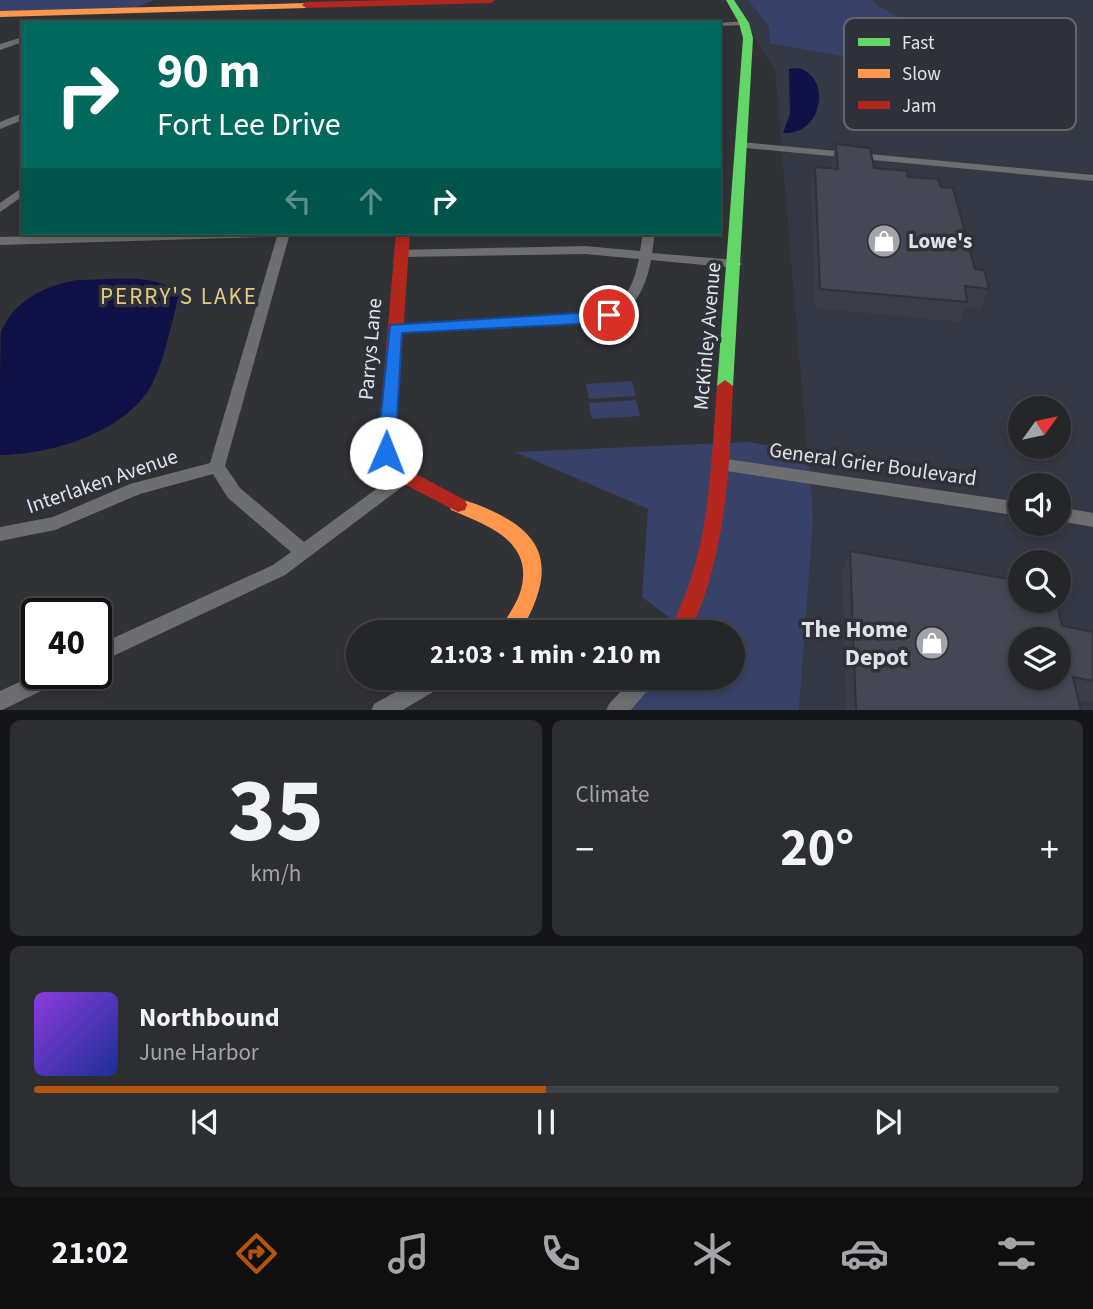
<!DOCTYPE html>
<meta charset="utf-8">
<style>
body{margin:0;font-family:"Source Sans 3",sans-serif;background:#2d2e30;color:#f1f3f6;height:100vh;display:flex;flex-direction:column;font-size:26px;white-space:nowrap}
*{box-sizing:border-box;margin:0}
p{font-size:23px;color:#a3a5a8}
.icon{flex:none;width:38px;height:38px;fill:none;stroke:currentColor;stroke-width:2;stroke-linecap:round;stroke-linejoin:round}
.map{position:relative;height:710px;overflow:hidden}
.side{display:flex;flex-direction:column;gap:10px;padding:10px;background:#141516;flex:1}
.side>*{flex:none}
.hud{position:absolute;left:21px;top:21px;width:700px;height:214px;border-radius:0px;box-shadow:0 4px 10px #0003,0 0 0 2px #424345;background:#00695c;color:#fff;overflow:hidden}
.needle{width:46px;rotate:57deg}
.fabs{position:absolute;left:1008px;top:396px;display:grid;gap:14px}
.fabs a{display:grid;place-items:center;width:63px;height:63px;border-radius:50%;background:#252628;box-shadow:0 4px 10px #0003,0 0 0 2px #424345;font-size:35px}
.speed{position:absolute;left:21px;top:598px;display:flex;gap:14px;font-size:35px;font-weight:700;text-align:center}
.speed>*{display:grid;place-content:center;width:91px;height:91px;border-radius:50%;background:#252628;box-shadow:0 4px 10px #0003,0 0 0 2px #424345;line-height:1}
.speed .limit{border:4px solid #111;border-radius:10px;background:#fff;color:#111}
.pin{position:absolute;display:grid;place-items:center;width:60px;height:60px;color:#fff;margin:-30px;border:4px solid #fff;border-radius:50%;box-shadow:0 2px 7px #0007}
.me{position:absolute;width:77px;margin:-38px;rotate:1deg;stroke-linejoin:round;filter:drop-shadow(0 0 5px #0008)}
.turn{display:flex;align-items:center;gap:24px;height:147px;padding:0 21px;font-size:32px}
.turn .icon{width:91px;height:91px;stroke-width:2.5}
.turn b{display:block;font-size:49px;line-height:60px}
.lanes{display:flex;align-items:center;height:66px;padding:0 21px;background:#0003;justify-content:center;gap:35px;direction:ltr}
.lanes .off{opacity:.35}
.big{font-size:52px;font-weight:700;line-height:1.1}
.side .card{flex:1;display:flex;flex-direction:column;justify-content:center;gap:10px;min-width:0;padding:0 24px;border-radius:10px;background:#2d2e30}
.side .dial{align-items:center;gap:0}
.dial b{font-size:91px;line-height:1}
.song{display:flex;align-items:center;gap:21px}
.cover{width:84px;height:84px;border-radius:10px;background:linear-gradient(135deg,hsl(270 70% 55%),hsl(230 70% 35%))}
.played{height:7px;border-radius:4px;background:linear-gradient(90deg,#b45309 50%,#424345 50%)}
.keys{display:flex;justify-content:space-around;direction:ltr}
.heat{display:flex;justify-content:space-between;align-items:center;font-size:38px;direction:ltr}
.side .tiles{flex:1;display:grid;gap:10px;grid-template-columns:1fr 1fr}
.card:last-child{grid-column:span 2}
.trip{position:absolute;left:346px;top:620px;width:399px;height:70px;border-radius:35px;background:#252628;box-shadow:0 4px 10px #0003,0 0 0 2px #424345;font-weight:700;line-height:70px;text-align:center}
.tabs{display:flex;height:112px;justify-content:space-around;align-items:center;background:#0f0f10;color:#a3a5a8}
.tabs .icon{width:49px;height:49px}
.tabs .active{color:#b45309}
.tabs b{font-size:32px;color:#f1f3f6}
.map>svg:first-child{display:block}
.built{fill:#353946;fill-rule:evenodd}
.green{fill:#384268}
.water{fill:#101146}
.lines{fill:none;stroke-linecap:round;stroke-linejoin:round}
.street{fill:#6d6e70;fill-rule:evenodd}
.fast{fill:#63d668;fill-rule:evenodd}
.slow{fill:#ff974d;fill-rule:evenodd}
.jam{fill:#b3261e;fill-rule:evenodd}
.wall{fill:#3b3d49}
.building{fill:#454755;stroke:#30323c;stroke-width:2;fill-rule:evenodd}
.route{fill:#1a73e8;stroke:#114b97;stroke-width:2}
.labels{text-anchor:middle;stroke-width:7;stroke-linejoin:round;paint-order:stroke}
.poi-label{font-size:21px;font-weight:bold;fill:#e0e2e7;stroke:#2e3139;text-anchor:start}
.street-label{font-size:21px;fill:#e0e2e7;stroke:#2e3139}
.neighbourhood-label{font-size:23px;letter-spacing:2px;fill:#e4cb7f;stroke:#2e3139}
.near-poi-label{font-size:24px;font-weight:bold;fill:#e0e2e7;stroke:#2e3139;text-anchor:end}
.key{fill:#2e3139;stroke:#63666d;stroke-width:2}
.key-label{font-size:19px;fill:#e0e2e7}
</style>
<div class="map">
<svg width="1093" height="711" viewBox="0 0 1093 711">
<rect width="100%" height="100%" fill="#313236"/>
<path class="built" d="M729,0H1093V710H799L813,522L775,69ZM1020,408H1059V446H1020ZM1020,485H1059V523H1020ZM1020,562H1059V600H1020ZM1020,639H1059V677H1020Z"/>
<path class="green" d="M0,0H154L130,11L0,12Z
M748,0H874L872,2L898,17L916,42L888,41L868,35L860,39L864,52L862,60L770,43L769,27Z
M632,381L635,396L589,399L586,384Z
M636,400L640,416L592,419L589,403Z
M749,442L809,452L813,522L799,710H622L644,677H733V632H677L679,625L642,597L648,509L515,452Z"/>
<path class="water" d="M798,68C833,77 822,136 783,133L790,114L789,69Z
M77,280C107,281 159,270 179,296C171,323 166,354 154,380C131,431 51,455 0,455C0,433 0,346 1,332C15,299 45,286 77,280Z"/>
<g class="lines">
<path class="street" d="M747,21L748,23L744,25L719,26V23H716Z
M23,37V42L0,50V44Z
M23,113V120L0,129V122Z
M740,142L1093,175V181L736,147L735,145Z
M23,187V196L0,212V203Z
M155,233H272L266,237L0,245V237Z
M278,233H290L225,466L240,488L304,542L398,473L404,471L410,473L412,477L410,481L285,575L96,664V646L273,565L291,552L228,498L213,474L140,494L55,530L0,541V527L53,517L130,484L210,463Z
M643,233H655L652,253L736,260L742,264L736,268L651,260C646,286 636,311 609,319L395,332L388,328L395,324L606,311C628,299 634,282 639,259L585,254L402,257L396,253L398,250L585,246L640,251Z
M720,458L1020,502V516L720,470L714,468L712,464L714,460Z
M1059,507L1093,513V527L1059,521Z
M37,674H67L64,680L0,711V691Z
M422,677H451L448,683L401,711H371L374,704Z
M634,677H657L654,683L630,711H606L609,704Z"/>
<path class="fast" d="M726,0H734L749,23L753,38L733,386L725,392L717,386L743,38L739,23Z"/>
<path class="slow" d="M309,3L310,5L306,8L0,17V11Z
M458,498C536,523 566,555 520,632H499C505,619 515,607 520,593C536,542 489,526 451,510L449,505L451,500Z"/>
<path class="jam" d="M393,0H495L491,3L306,8L302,5L306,2Z
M396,233H410L395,451L414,473L465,500L467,505L465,510L458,512L402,483L377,453Z
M725,380L733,386C729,473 727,551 690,632H669C678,612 687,593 693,572C711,512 712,448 717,386Z"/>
</g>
<path class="wall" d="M836,144L874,168L908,177L989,289L981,309L965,307L959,322L815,308L811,185L815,167L832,169V163Z
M850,551L1062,626L1093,632V703L1078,700L1081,711H846L842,571Z"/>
<path class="building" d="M836,144L870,148L874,168L907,171L908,177L938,179L941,187L953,188L975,269L984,270L989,289L965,286L967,302L820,289L815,167L838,169Z
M850,551L1020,581V600H1056L1062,626L1093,632V681L1073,677L1081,711H856ZM1020,639H1059V677H1020Z"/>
<path class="route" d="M609,311L616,315L614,319L598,323L402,333L395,453L386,460L380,458L377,453L390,325Z"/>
<defs>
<symbol id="shop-disc" viewBox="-11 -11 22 22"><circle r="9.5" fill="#a3a4a9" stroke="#2e3139"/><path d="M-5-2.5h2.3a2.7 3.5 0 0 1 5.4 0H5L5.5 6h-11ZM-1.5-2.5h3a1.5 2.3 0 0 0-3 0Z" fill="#fff"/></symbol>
</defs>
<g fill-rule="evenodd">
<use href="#shop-disc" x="865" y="222" width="38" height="38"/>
<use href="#shop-disc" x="913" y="624" width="38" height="38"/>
</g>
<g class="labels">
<g class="poi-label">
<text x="908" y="248">Lowe's</text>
</g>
<g class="street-label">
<text transform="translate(707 336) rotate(-85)" y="7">McKinley Avenue</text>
<text transform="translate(370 349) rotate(-85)" y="7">Parrys Lane</text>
<text transform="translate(873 464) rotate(8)" y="7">General Grier Boulevard</text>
<text transform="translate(102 481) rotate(-19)" y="7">Interlaken Avenue</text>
</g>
<g class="neighbourhood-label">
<text x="179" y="304">PERRY'S LAKE</text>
</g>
<g class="near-poi-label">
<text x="908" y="637">The Home<tspan x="908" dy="28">Depot</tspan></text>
</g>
</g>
<rect x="844" y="18" width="232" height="112" rx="10" class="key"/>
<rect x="858" y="38" width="32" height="8" fill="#63d668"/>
<rect x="858" y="69" width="32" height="9" fill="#ff974d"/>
<rect x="858" y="101" width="32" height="8" fill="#b3261e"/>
<g class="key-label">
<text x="902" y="49">Fast</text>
<text x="902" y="80">Slow</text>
<text x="902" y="112">Jam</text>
</g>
</svg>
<div class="fabs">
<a><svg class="needle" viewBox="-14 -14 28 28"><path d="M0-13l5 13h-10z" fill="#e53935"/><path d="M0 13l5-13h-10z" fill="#a3a5a8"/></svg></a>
<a><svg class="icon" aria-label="sound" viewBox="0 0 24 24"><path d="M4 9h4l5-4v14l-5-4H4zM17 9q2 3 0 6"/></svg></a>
<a><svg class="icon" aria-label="search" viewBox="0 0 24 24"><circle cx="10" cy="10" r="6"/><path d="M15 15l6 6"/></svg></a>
<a><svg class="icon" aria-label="layers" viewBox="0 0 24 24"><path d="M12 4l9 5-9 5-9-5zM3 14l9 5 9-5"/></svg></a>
</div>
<div class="speed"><div class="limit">40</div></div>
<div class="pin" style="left:609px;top:315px;background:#d93025"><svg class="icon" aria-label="arrive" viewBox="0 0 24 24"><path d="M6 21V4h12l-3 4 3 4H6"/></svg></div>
<svg class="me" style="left:386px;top:453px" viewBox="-20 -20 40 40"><circle r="19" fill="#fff"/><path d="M0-13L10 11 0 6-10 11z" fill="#1a73e8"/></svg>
<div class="trip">21:03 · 1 min · 210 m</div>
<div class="hud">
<div class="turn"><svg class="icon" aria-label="right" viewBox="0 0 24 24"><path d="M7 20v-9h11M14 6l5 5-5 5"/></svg><div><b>90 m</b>Fort Lee Drive</div></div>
<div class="lanes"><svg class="icon off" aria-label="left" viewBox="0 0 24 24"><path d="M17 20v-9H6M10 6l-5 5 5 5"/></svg><svg class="icon off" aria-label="ahead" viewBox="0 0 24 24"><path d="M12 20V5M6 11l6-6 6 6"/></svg><svg class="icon" aria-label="right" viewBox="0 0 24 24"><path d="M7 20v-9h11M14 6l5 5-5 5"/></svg></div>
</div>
</div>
<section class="side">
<div class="tiles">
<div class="card dial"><b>35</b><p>km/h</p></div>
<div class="card"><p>Climate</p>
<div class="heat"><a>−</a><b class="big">20°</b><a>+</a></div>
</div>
<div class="card">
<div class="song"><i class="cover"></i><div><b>Northbound</b><p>June Harbor</p></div></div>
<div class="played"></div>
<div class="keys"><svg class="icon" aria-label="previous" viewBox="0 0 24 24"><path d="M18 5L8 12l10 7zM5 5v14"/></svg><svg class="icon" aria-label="pause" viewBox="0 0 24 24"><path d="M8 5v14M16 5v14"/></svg><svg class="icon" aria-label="next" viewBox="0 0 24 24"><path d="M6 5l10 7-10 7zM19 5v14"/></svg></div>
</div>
</div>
</section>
<nav class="tabs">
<b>21:02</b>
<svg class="icon active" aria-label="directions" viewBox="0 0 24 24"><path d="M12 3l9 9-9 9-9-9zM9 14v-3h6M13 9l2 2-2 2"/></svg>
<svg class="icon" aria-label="music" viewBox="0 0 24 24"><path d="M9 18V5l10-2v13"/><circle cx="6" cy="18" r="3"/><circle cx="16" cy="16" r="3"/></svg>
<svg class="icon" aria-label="phone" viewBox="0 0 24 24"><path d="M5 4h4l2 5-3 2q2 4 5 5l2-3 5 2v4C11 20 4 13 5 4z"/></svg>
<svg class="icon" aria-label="climate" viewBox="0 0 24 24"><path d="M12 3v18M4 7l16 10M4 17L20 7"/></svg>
<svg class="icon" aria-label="car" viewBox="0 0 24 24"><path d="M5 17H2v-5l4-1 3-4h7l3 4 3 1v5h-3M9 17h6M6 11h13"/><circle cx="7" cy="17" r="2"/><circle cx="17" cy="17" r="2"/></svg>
<svg class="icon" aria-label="filters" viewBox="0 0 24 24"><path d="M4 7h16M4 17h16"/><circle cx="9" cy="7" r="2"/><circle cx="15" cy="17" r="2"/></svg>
</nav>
